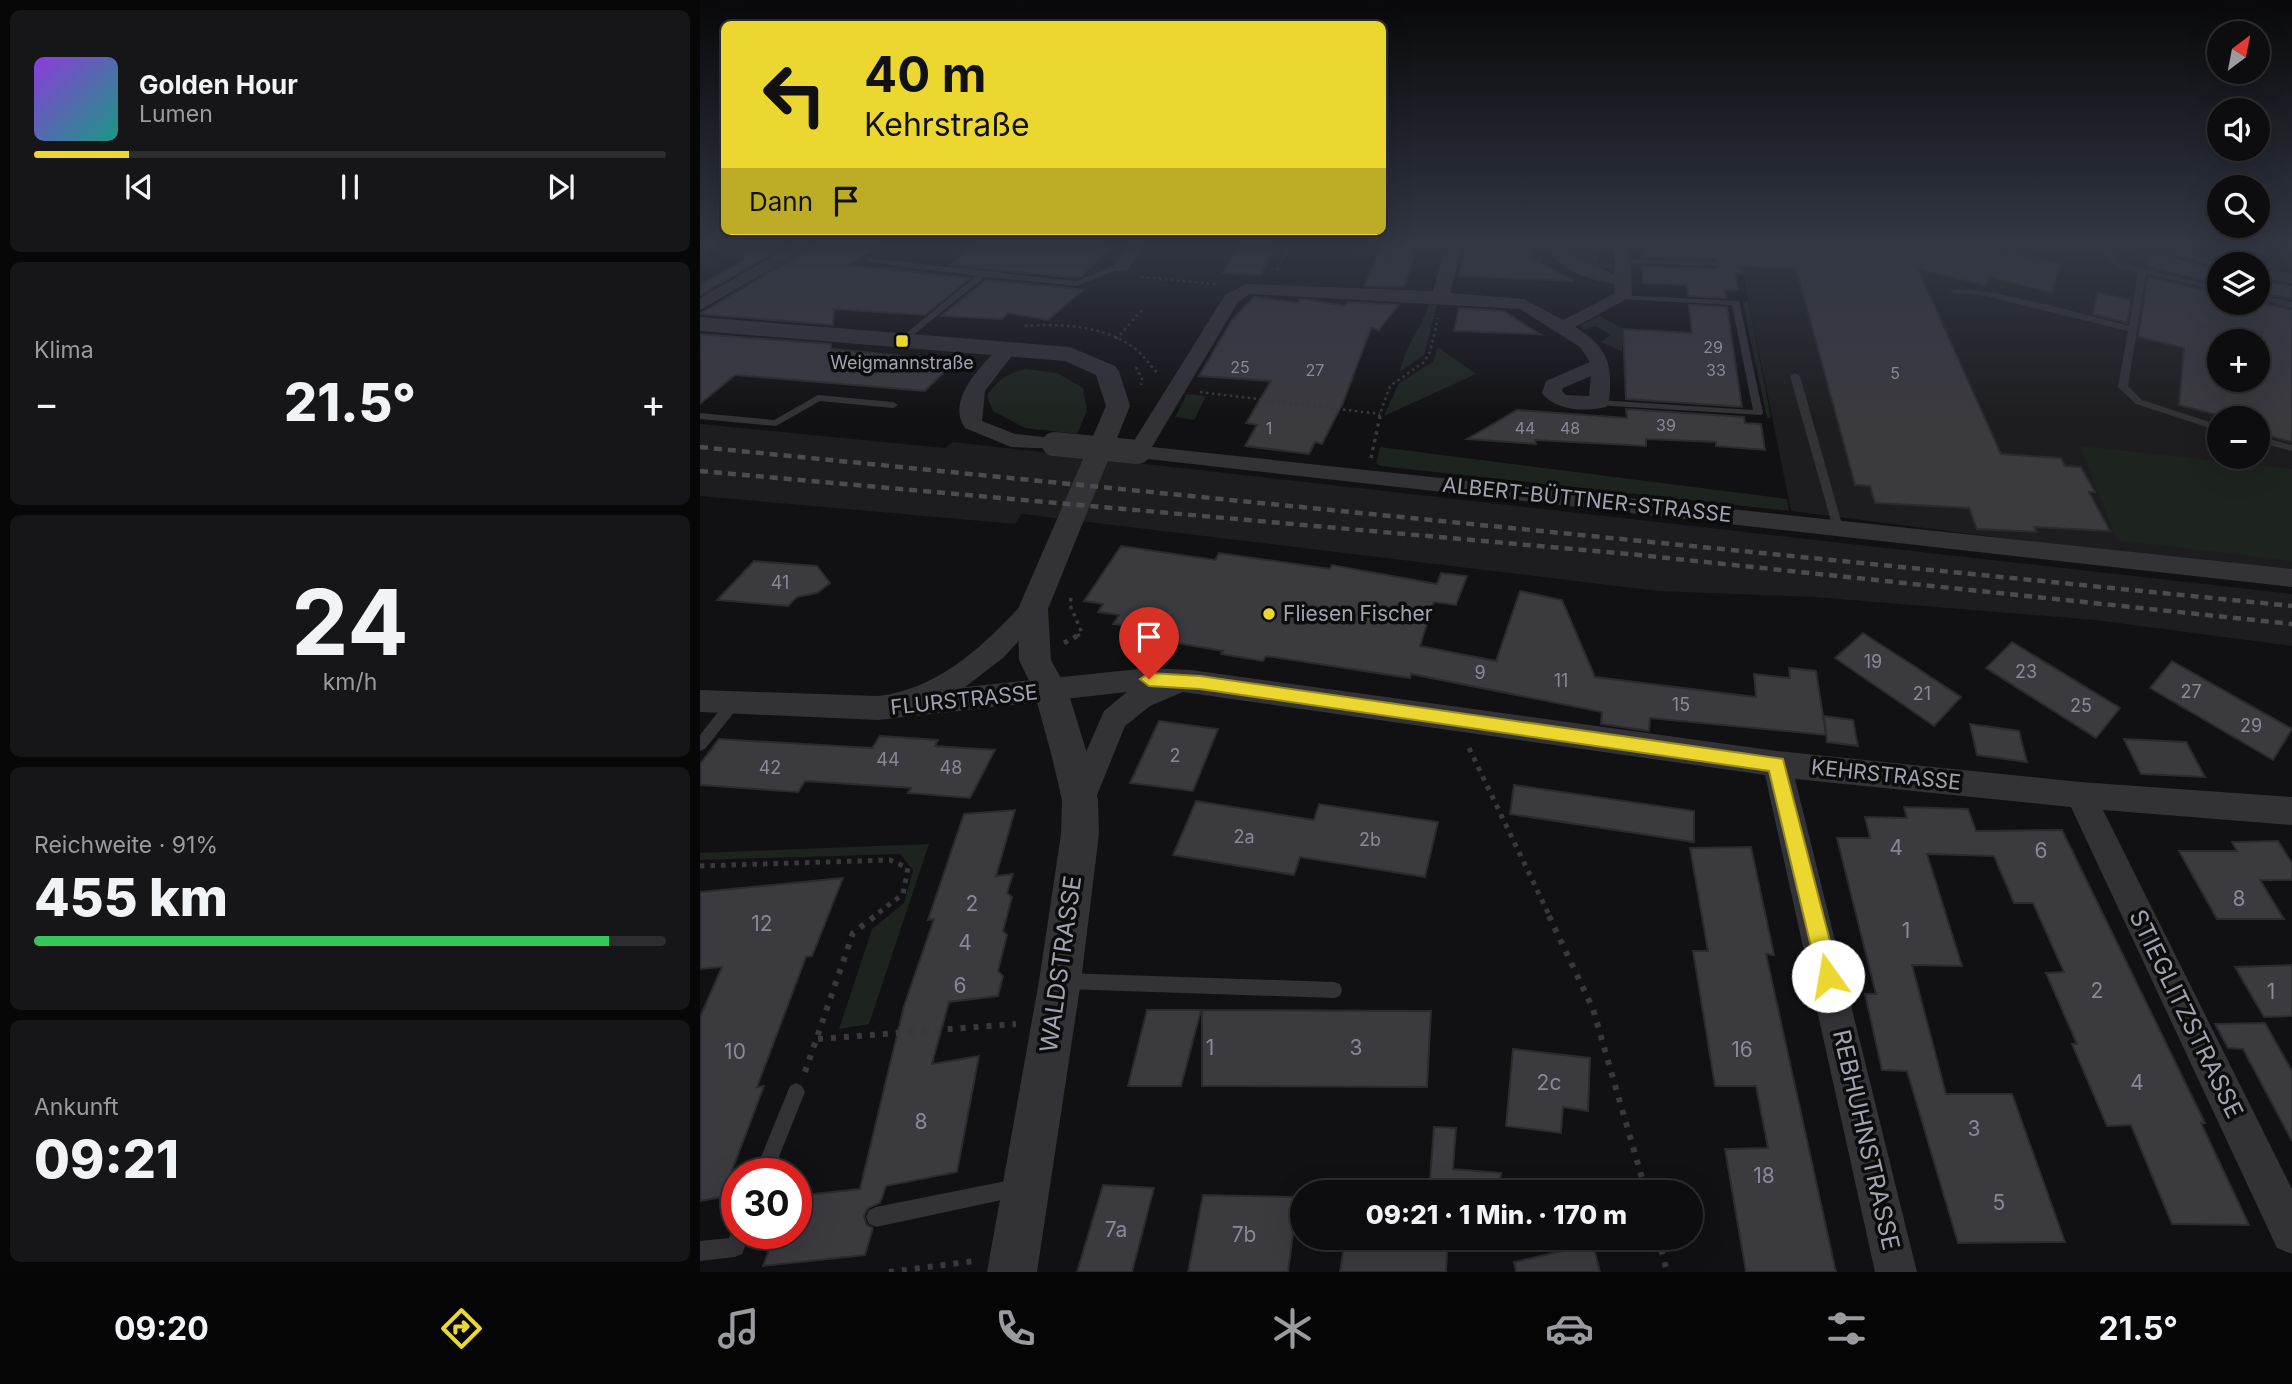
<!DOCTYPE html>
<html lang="de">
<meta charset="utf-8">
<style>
body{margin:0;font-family:Inter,sans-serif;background:#161517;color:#f1f3f6;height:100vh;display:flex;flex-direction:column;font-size:26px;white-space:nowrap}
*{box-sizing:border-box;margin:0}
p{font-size:23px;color:#9a9b9e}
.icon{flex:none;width:38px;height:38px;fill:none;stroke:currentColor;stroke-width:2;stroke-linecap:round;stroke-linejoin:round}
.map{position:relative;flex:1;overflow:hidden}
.drawer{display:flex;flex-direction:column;gap:10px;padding:10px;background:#070708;width:700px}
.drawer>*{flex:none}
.top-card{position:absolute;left:21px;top:21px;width:665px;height:214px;border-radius:10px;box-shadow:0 7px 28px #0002,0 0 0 2px #2d2c2e;background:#ebd730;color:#111;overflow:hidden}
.needle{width:46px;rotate:32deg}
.fabs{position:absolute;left:1507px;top:21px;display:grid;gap:14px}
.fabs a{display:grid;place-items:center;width:63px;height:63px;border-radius:50%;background:#0d0c0e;box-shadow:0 7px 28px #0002,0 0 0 2px #2d2c2e;font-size:35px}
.speed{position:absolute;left:21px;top:1158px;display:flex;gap:14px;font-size:35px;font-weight:700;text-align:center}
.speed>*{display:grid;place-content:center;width:91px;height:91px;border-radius:50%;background:#0d0c0e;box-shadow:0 7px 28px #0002,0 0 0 2px #2d2c2e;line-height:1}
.speed .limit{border:10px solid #d22;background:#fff;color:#111}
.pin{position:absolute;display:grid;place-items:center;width:60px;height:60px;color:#fff;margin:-72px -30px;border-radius:50% 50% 50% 0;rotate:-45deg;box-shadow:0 0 7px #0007}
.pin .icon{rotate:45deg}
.me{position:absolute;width:77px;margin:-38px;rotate:347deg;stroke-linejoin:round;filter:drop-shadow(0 0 5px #0008)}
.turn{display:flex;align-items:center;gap:24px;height:147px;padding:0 28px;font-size:32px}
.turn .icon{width:91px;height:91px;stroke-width:2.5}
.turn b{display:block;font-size:49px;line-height:60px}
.then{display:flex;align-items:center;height:66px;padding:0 28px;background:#0003;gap:14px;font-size:26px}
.big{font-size:52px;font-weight:800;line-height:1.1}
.drawer .widget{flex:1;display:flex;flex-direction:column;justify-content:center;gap:10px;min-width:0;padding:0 24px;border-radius:10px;background:#161517}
.drawer .dial{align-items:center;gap:0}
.dial b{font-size:91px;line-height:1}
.song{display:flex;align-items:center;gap:21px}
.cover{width:84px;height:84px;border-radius:10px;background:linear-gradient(135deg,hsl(270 70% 55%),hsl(170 70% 35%))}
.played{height:7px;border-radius:4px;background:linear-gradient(90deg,#ebd730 15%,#2d2c2e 15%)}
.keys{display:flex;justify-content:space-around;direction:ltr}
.heat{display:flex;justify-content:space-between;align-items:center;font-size:38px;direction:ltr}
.charge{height:10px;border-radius:5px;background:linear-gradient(90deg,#34c759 91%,#2d2c2e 0)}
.trip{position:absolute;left:590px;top:1180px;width:413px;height:70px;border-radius:35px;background:#0d0c0e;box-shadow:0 7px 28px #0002,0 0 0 2px #2d2c2e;font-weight:800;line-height:70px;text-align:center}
.tab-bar{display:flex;height:112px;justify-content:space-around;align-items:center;background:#050506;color:#9a9b9e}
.tab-bar .icon{width:49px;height:49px}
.tab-bar .active{color:#ebd730}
.tab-bar b{font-size:32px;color:#f1f3f6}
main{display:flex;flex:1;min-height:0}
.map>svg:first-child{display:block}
.built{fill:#1d1d1f;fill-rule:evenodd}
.green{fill:#1d241f}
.building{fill:#3b3a3f;stroke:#2b2a2e;stroke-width:2;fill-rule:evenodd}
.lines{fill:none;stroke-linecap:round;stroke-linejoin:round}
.path-far3{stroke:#38383e;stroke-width:2.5;stroke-dasharray:2.5 3.5;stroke-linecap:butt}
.path-far2{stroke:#38383e;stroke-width:3.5;stroke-dasharray:3.5 4.5;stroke-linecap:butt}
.path-far1{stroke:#38383e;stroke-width:5;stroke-dasharray:4.5 6;stroke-linecap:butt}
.path{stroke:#38383e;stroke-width:6;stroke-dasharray:5 8;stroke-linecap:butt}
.service{fill:#323237;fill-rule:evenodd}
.minor{fill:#323237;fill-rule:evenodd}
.tertiary{fill:#323237;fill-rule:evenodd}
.rail{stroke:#4b4b52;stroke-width:4.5;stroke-dasharray:8 6;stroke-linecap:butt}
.minor-bridge{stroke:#323237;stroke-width:24}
.route{fill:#ebd730;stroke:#998c1f;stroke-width:2}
.poi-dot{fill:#ebd730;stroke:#0c0c0d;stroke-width:2.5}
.labels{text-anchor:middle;stroke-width:7;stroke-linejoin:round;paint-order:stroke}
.far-number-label{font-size:16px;fill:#888995}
.far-poi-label{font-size:18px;fill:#a2a3b2;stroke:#0c0c0d}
.number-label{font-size:18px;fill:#888995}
.street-label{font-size:21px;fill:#a2a3b2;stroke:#0c0c0d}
.poi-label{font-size:21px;fill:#a2a3b2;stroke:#0c0c0d;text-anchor:start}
.near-number-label{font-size:21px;fill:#888995}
.near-street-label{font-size:24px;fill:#a2a3b2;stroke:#0c0c0d}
</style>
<main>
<section class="drawer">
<div class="widget">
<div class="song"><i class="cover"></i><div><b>Golden Hour</b><p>Lumen</p></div></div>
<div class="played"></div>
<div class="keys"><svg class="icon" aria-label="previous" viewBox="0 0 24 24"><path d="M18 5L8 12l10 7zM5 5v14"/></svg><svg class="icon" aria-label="pause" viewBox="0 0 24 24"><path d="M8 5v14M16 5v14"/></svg><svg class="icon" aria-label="next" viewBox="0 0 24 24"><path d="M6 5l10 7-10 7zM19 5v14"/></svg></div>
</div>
<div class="widget"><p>Klima</p>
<div class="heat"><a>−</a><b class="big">21.5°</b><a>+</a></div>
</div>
<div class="widget dial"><b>24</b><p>km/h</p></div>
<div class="widget"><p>Reichweite · 91%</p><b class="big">455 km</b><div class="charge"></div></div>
<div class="widget"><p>Ankunft</p><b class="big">09:21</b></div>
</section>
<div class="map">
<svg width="1592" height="1272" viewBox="0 0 1592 1272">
<rect width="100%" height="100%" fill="#111012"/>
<path class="built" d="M1037,243H1421L1466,258L1519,269V303H1558V277L1592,285V575L1091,511ZM1519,341H1558V380H1519ZM1519,418H1558V457H1519Z
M0,424L245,448L253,442L1592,594V646L1395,620L1114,597L958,591L322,514L315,524L0,496Z"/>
<path class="green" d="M871,243H913L898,244V264L913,265L912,268L899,269L870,254Z
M1461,243H1592V274Z
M1048,300L1071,418H1067L1043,302Z
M729,304L737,305L724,355L700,372C705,346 721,329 729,304Z
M900,316L924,329L922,351L901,342L911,335L895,326L882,330V324Z
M738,347L776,374L684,416L699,383L733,362Z
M325,369L357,373L383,388L387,411L377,434L325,428L293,411L287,396C296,380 308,374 325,369Z
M487,394L506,396L494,420L475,417Z
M1380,446L1592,469V561L1417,540Z
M680,447L1087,499L1089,511L681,466L676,463Z
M229,844L169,1024L139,1029L172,929L204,903L213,870L200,854L0,860V853Z"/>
<path class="building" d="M45,243H91L0,295V285L43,261Z
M118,243H186L148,265L270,278L225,315L134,309L133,325L0,314Z
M277,243H415L382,276L376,278L250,265Z
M541,243H574L572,246H576L560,275L523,273Z
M682,243H718L704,287L665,286Z
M766,243H833L831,258L874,281L759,276Z
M942,243H1267L1361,264L1352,293L1289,277L1286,286L1218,269L1301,454L1361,458L1365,466L1381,467L1395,492H1389L1410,531L1334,527L1337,532L1277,529L1269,508L1175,503L1170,486L1155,485L1096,269L1040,266L1043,274L1035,273L1038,290H1025L1026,298L988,296L987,285L943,283L942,266L1015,269L1021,263L1015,259L942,257Z
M1451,252L1519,270V284L1447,267Z
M1448,277L1519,293V303L1558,302L1592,310V442L1561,434L1558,418H1529L1479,405L1484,348L1438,337ZM1519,341H1558V380H1519Z
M286,280L370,288L383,290L348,320L308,313L302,319L241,316Z
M1558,280L1592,286V299L1558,293Z
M1397,292L1431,300L1427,323L1393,314Z
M554,297L598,303L600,299L610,300L645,306L649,302L698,305L679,330L671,328L643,403L622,444L615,442L609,454L545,446L557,425L546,423L571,381L499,376L532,320Z
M989,305L1027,307L1042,407L926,399L923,329L992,333Z
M759,308L803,311L840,334L754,331Z
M0,334L131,344V349L255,361L225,391L35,375L0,404Z
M926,409L1044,417L1045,423L1061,424L1065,450L1016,446V442L946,439V446L835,440L836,444L767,439L817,410L927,418Z
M421,546L515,560L519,553L630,569L632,565L737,584L741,573L767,576L756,605L734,602L720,646L796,661L820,591L862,600L895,677L1056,697L1054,674L1090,678L1089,668L1116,671L1126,735L950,718L949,731L901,724L902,712L711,674L710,678L566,656L563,661L521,654L523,651L430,635L435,627L413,624L419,615L398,612L403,604L384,601Z
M54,561L117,566L130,583L117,593L97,597L88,606L17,600Z
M1163,633L1211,664L1261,697L1234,726L1135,658Z
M1312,642L1420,708L1396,738L1286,668Z
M1472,661L1592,729L1573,760L1450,688Z
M1124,716L1153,720L1158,746L1127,742Z
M459,721L518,729L493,791L430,783Z
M1270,724L1319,731L1327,762L1277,755Z
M180,736L238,740L235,746L295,750L270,798L208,793L211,788L105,781L98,792L0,785V764L19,739L172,748Z
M1424,739L1486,742L1505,777L1441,774Z
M814,785L994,811V842L810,814Z
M496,801L614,820L619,804L738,822L725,877L600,857L594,875L473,855Z
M1204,807L1268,809L1276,831L1362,830L1505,1123H1501L1549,1225L1472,1224L1431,1125L1407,1126L1372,1044H1377L1346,973L1364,972L1333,903H1314L1294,856L1227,854L1262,966L1212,965L1246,1094H1312L1365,1242L1258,1243L1207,1071L1182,1070L1165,994H1176L1137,838H1170L1165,817L1207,818Z
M315,810L296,876L313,874L307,893L312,897L303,931L307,935L298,971L303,976L298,996L249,1002L232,1064L279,1056L257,1172L186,1186L180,1203L168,1208L164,1216L167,1225L173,1228L165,1255L63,1266L75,1234H96V1196L160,1189L204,1006L234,919L228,920L264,814Z
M1578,841L1592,863V880H1560L1584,919H1517L1479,851H1537L1532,842Z
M1051,847L1074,955L1066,954L1136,1272H1046L1025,1149L1068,1148L1056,1086H1015L993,951H1008L990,848Z
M143,878L112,956L106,957L57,1087L64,1086L22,1197L0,1201V1017L22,967L0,969V892Z
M1592,965V1016L1564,1017L1535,967Z
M447,1010H501L481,1086H428Z
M502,1010L731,1011L727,1087L502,1086Z
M1565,1023L1592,1071V1141L1543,1049L1528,1048L1515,1024Z
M813,1049L890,1058L888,1111L863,1107L861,1133L806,1126Z
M734,1127L756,1128L753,1169L801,1173L800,1192H729Z
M403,1185L454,1188L432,1272H377Z
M503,1195L598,1197L588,1272H488Z
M645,1237H748L746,1272H640Z
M893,1244L900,1272H816L814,1262Z"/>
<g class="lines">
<path class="path-far3" d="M350,243L371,245
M220,246L233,243
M129,249L154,256
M259,253L271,243
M773,256L842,259
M577,270L591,243
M441,277L516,284
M325,326C363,323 411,326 440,353C447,360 452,368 459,374
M416,339L442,310
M436,367L442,379L441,385
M500,392L680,414
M679,417L690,386L724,362L730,352L738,318"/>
<path class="path-far2" d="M671,458L680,416
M371,598L370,605L382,633L374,638"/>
<path class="path-far1" d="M364,643L377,636
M769,748L850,917
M0,866L190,860L208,868L203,894L173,917"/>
<path class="path" d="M849,916L893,1009L946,1192
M118,1039L316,1024
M105,1072L153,933L175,916
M958,1237L967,1272
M189,1272L275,1261"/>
<path class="service" d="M1386,243H1425L1407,247L1421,263L1519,287V291L1446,274L1428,386L1442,400L1519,425V431L1436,404L1420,389L1418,387L1428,331L1281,295L1254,293L1250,291C1268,281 1400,319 1429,326L1438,272L1415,267L1399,248Z
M167,258L376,281L417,265L424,267L377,286L285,277L202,344L198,341L199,339L276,276L170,262H167Z
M919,259L1015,262L1019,264L1015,266L922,263H919Z
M918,295L1039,301L1063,413L1061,415L896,405V401L899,400L1053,410L1032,305L921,299L917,297Z
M1558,295L1592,302V308L1558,299Z
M1095,373L1100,376L1143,528L1142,531L1138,532L1133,528L1090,376Z
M118,395L193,402L198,405L193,408L120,401L76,426L0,419V413L74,420Z
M1558,436L1592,445V451L1558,442Z
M34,697L39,698L41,702L39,706L5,749L0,751V735L29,698Z
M364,973L634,982L640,984L642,990L640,996L634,998L364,989L358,987L356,981L358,975Z
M96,1083L102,1086L105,1092L72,1174H54L90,1086Z
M316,1179L323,1181L325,1188L323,1195L316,1197L176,1227L169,1224L166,1217L169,1210L176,1207Z
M37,1226V1234H50L42,1254L35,1257L0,1261V1241L29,1238L33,1227Z"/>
<path class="minor" d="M96,243H116L0,310V298Z
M430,243H447L426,271H414L412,267Z
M743,243H759L761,250L750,293L824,299L863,320L914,294V284C892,280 867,273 852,255L853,243H869L868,253L873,257L914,274V243H930L932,296L875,327C900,343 911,355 910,385C910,393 910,401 906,407C886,412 855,411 842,393L846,381L890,362L880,347L820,309L550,294L538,302L452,447L1592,569V587L430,457L427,452L525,295L546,284L733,291L745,250ZM891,376L889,396L866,395L862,391L863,388Z
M1437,243H1463L1528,260L1530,264H1519V268L1439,246Z
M1558,267L1592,274V284L1558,277Z
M308,343L317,349L285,391L282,421L315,434L362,439L365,444L362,449L311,447L265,428C245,399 283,365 301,345Z
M333,599L342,602L346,609L342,616L303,658L265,687L449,668L491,670L1077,751L1380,782L1592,797V825L1403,810L1592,1189V1254L1577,1248L1371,807L1095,779L1217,1272H1175L1065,775L483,692L450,706L425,726L391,810L380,813L369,810L365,800L404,711L427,692L178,720L0,712V690L178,696C237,690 284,646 324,602Z"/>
<path class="tertiary" d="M0,317L370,347L415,366L419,371L430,406L348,609L351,660L368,691L388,757L398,800L399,834L381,981L337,1272H287L339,981L361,834L362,800L352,757L334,691L319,660L318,609L406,406L396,375L365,361L0,331Z"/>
<path class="rail" d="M0,447L1592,606
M0,471L939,555L1592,624"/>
<path class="minor-bridge" d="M354,444L438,452"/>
</g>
<linearGradient id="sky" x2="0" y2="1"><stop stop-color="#09090a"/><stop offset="0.58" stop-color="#323744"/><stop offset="1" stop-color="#323744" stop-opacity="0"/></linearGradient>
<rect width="1592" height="421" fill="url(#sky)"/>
<path class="route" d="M449,673L500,676L1083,759L1139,976L1136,983L1128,986L1121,983L1118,976L1069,771L500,689L449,686L440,679Z"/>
<g class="poi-dot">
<rect x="195" y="334" width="14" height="14" rx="3.5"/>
<circle cx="569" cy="614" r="7"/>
</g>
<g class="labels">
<g class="far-number-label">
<text x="1013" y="353">29</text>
<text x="540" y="373">25</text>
<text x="615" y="376">27</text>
<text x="1016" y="376">33</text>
<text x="1195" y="379">5</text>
<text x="966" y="431">39</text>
<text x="569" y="434">1</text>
<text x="825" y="434">44</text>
<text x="870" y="434">48</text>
</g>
<g class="far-poi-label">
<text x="202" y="369">Weigmannstraße</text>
</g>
<g class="number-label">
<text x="80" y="589">41</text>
<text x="1173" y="668">19</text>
<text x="1326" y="678">23</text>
<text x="780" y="679">9</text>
<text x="861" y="687">11</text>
<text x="1491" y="698">27</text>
<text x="1222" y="700">21</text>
<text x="981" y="711">15</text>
<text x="1381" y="712">25</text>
<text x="1551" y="732">29</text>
<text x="475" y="762">2</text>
<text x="188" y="766">44</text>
<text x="70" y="774">42</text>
<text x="251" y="774">48</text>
<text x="544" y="843">2a</text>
<text x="670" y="846">2b</text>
</g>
<g class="street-label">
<text transform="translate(887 500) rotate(6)" y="7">ALBERT-BÜTTNER-STRASSE</text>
<text transform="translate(264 700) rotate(-6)" y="7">FLURSTRASSE</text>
<text transform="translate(1186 775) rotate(6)" y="7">KEHRSTRASSE</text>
</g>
<g class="poi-label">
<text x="583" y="621">Fliesen Fischer</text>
</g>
<g class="near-number-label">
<text x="1196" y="855">4</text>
<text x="1341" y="858">6</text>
<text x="1539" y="906">8</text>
<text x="272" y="911">2</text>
<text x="62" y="931">12</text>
<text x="1206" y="938">1</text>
<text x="265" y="950">4</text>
<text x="260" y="993">6</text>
<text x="1397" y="998">2</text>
<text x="1571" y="999">1</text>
<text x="510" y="1055">1</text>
<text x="656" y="1055">3</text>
<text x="1042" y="1057">16</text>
<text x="35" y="1059">10</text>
<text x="849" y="1090">2c</text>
<text x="1437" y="1090">4</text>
<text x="221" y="1129">8</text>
<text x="1274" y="1136">3</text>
<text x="1064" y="1183">18</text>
<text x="1299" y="1210">5</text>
<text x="416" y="1237">7a</text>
<text x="544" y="1242">7b</text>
</g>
<g class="near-street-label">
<text transform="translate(361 964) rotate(-82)" y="8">WALDSTRASSE</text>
<text transform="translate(1486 1014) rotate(64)" y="8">STIEGLITZSTRASSE</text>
<text transform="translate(1166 1140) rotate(77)" y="8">REBHUHNSTRASSE</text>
</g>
</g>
</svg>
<div class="fabs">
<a><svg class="needle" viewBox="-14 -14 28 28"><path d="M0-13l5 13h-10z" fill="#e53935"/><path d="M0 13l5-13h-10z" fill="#9a9b9e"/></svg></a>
<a><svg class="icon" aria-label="sound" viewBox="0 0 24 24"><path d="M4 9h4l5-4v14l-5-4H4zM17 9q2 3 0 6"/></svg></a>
<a><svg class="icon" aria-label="search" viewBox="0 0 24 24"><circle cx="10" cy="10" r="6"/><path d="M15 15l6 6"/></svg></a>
<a><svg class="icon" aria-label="layers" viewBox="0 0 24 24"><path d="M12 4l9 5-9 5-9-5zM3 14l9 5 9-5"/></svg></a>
<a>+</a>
<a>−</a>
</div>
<div class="speed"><div class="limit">30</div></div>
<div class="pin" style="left:449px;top:679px;background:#d93025"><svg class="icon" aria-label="arrive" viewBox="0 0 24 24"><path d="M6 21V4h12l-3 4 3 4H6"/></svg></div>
<svg class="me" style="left:1128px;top:976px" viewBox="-20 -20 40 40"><circle r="19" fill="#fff"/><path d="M0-13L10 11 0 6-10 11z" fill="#ebd730"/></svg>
<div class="trip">09:21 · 1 Min. · 170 m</div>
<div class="top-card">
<div class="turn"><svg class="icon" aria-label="left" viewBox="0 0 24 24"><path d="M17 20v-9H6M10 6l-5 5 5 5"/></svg><div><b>40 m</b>Kehrstraße</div></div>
<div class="then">Dann<svg class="icon" aria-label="arrive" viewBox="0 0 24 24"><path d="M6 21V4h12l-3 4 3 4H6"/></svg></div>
</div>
</div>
</main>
<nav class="tab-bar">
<b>09:20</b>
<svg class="icon active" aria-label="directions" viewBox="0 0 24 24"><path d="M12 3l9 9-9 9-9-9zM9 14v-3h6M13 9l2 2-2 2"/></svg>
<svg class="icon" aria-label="music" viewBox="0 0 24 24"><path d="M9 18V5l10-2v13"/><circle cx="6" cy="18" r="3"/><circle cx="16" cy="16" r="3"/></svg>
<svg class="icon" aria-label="phone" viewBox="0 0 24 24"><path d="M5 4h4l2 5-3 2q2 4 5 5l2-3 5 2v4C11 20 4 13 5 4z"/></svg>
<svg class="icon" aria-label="climate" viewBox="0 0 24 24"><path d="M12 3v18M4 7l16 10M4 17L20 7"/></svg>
<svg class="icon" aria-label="car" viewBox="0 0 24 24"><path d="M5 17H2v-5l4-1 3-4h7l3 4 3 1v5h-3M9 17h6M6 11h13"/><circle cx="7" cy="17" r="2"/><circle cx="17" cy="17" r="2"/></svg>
<svg class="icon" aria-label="filters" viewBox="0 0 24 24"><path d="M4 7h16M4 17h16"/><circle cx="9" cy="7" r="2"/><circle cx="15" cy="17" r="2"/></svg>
<b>21.5°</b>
</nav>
